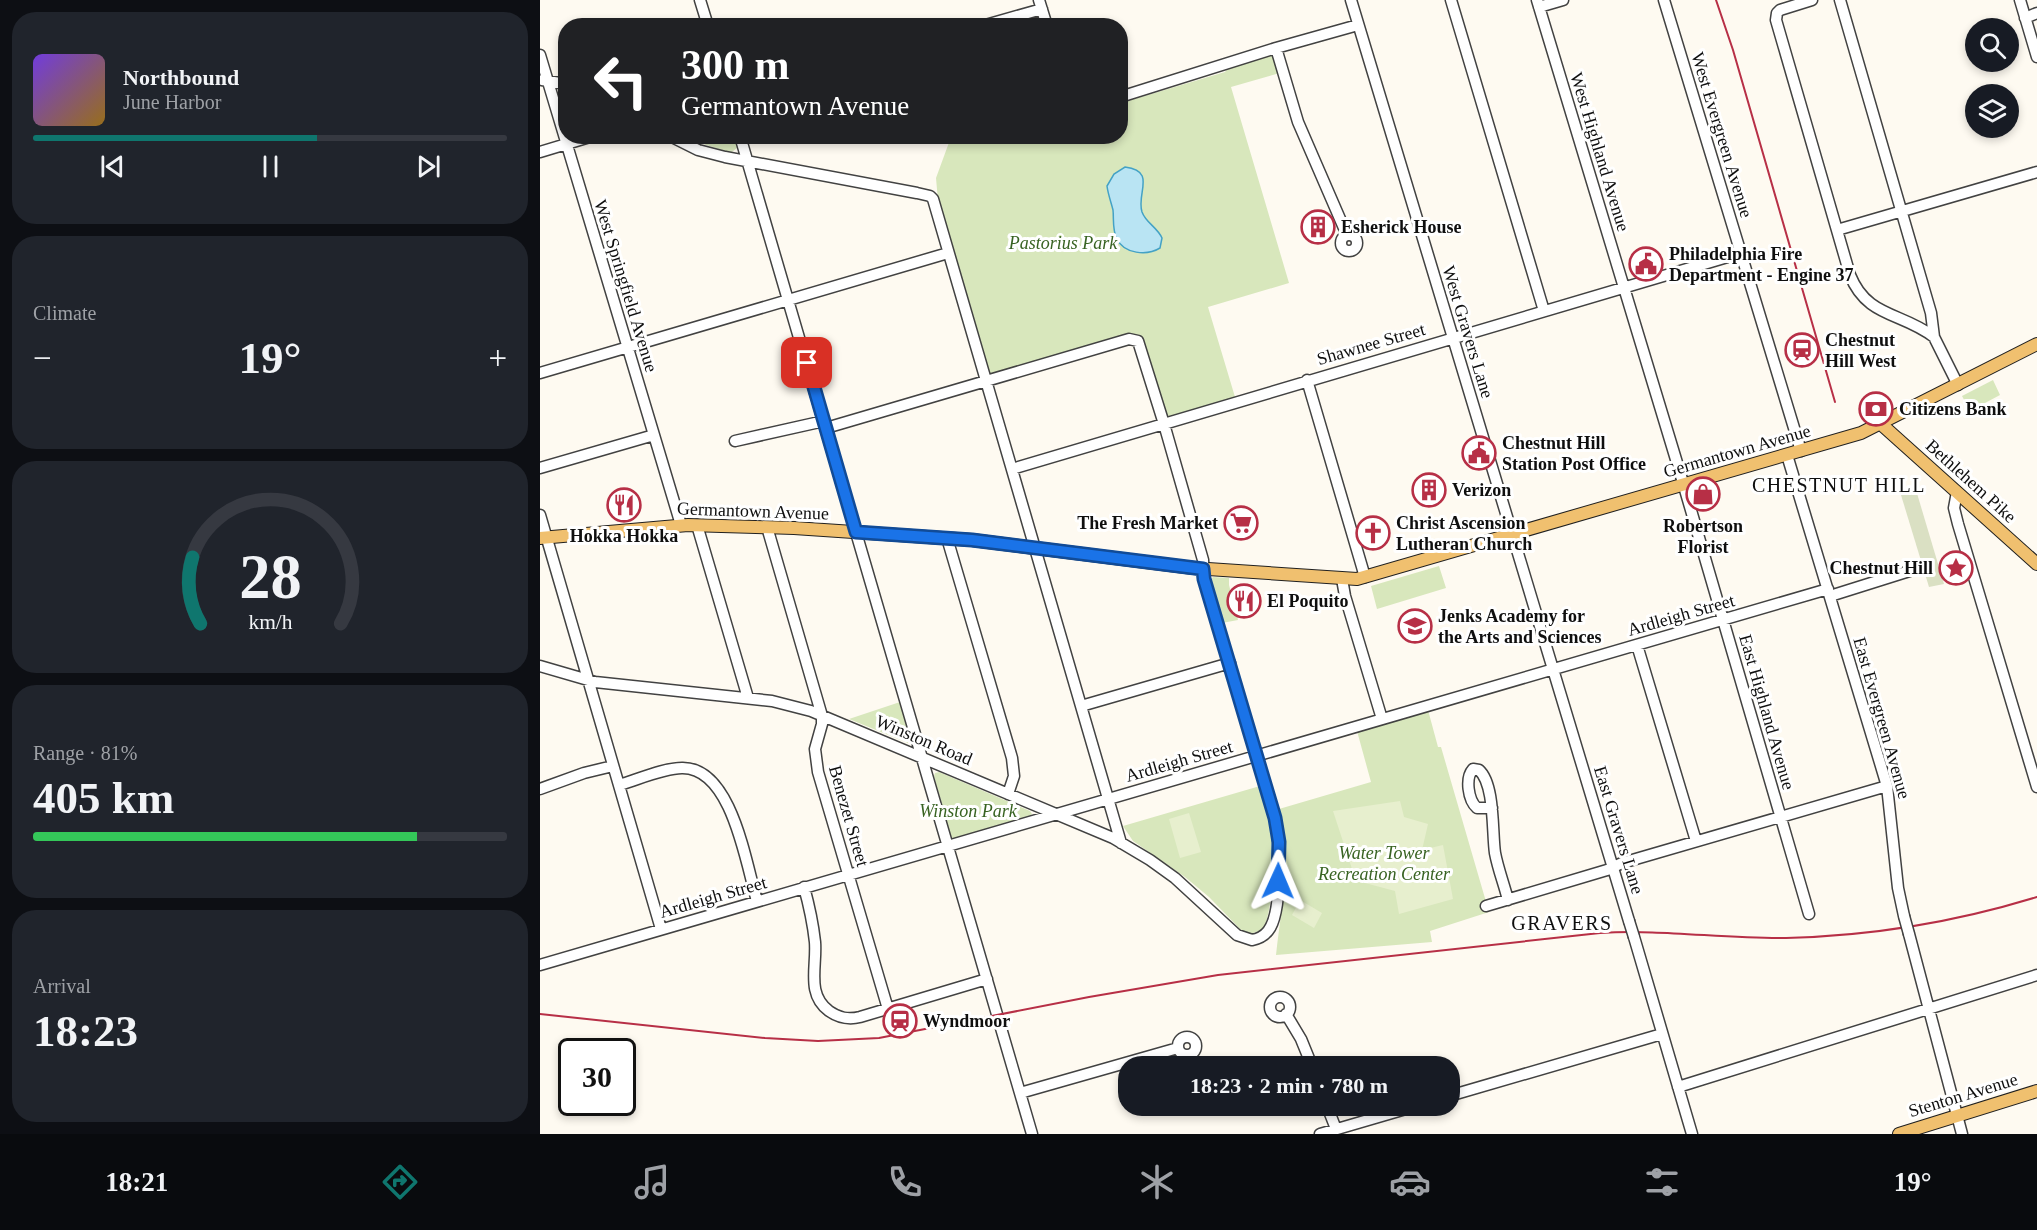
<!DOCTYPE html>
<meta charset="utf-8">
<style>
body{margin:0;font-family:"Times New Roman",serif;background:#20242c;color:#f1f3f6;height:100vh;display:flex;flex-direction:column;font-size:22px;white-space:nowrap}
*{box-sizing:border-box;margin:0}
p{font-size:20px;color:#9ea1a6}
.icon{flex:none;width:33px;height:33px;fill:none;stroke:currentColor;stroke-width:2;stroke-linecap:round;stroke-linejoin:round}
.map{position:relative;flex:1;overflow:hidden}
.drawer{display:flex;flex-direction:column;gap:12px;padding:12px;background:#0d0f14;width:540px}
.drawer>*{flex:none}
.top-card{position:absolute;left:18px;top:18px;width:570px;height:126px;border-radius:24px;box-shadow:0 3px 9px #0003;background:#202124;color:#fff;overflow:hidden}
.buttons{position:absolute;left:1425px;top:18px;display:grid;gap:12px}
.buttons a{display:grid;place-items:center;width:54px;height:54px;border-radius:50%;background:#171b24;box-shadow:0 3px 9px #0003;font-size:30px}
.speed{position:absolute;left:18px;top:1038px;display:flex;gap:12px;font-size:30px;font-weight:700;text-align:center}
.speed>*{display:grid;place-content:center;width:78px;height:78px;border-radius:50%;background:#171b24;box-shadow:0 3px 9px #0003;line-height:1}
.speed .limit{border:3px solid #111;border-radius:9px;background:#fff;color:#111}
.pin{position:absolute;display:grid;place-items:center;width:51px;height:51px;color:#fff;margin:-26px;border-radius:12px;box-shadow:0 3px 9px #0006}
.me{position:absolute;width:66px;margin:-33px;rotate:1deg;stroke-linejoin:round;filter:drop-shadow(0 0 4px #0008)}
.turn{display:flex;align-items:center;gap:21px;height:126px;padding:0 24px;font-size:27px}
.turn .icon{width:78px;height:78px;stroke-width:2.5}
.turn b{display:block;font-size:42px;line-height:51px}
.big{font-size:45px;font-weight:800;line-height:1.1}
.drawer .card{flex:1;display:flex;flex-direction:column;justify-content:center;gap:9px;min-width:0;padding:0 21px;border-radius:24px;background:#20242c}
.drawer .dial{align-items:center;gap:0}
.dial svg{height:156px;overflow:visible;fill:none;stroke:#363941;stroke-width:7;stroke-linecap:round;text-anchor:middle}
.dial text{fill:#f1f3f6;stroke:none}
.song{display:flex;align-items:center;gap:18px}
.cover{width:72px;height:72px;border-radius:9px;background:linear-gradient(135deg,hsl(260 70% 55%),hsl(40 70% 35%))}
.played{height:6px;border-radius:3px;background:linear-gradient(90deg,#0f766e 60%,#363941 60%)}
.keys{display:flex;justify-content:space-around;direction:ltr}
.heat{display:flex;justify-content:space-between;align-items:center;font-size:33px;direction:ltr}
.charge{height:9px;border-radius:4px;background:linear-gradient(90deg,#34c759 81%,#363941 0)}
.trip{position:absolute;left:578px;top:1056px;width:342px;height:60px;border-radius:24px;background:#171b24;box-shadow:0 3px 9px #0003;font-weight:800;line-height:60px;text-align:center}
.menu{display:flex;height:96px;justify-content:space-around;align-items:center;background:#090b0e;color:#9ea1a6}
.menu .icon{width:42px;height:42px}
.menu .selected{color:#0f766e}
.menu b{font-size:27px;color:#f1f3f6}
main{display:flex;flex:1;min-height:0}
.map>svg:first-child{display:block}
.green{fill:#d8e7bc}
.cemetery{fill:#dae0c3}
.pitch{fill:#e7efce}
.water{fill:#b9e4f3;stroke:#44a2c5;stroke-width:1.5}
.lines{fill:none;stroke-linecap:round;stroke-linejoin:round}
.minor-casing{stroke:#424242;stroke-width:13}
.major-casing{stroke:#202020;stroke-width:14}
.minor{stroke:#fff;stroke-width:10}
.major{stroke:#f0c06f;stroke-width:12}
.rail{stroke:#b72f46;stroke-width:2}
.minor-bridge-casing{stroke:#424242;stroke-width:13;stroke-linecap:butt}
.minor-bridge{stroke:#fff;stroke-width:10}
.route-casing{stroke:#114b97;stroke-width:15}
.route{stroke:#1a73e8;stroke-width:10}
.labels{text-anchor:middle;stroke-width:6;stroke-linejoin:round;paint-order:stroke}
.street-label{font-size:18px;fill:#0f0f0f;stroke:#fff}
.poi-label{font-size:18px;font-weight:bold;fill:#0f0f0f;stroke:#fff;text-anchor:start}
.park-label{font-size:18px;font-style:italic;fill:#386322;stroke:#fff}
.neighbourhood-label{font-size:20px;letter-spacing:1.5px;fill:#0f0f0f;stroke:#fff}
</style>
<main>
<section class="drawer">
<div class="card">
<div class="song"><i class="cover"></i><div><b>Northbound</b><p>June Harbor</p></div></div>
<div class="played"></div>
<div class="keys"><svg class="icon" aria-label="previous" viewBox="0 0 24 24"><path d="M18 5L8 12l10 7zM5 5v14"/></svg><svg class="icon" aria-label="pause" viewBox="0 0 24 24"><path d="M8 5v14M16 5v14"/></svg><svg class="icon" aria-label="next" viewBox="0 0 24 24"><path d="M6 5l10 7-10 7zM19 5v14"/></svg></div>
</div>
<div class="card"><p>Climate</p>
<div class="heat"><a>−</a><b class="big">19°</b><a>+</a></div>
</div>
<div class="card dial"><svg viewBox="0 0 100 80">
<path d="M14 69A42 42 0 1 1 86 69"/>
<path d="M14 69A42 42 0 0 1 10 35" stroke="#0f766e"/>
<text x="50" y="56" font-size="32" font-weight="700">28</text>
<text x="50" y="72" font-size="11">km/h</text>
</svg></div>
<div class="card"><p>Range · 81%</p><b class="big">405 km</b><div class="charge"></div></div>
<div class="card"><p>Arrival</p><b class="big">18:23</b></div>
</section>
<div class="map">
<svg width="1497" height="1134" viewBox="0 0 1497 1134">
<rect width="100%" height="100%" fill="#fefaf1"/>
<path class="green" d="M732,54L740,73L691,87L749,283L668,307L695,397L630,418H626L602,340L449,375L398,201L396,178L411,137L580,136L581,103L685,72L689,67Z
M142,137H195L197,148L192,152L185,151Z
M1453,380L1460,395L1430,411L1422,396Z
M899,566L906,588L837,609L831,586Z
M673,577L689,578V585L698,620L682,623L669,581Z
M360,702L370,737L368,743L309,719Z
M888,710L898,747H901L949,912L890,931L892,942L736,955C741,907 753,856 739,809L831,782L817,731Z
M399,772L490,811L492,814L489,817L413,839L411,836L394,776L395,773Z
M720,786C724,799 729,813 731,827C734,847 734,915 722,930L710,934L701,930L669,897L645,877L593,841L583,826Z"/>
<path class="cemetery" d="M1376,490L1404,584L1389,587L1361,495Z"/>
<path class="pitch" d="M860,801L864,817L888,824L882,850L903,845L913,899L859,914L855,891L825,883L828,872L814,875L793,811Z
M649,813L661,852L640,858L629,819Z
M760,900L782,913L774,928L752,915Z"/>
<path class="water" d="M585,167C617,171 596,193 602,212C606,223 617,227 622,238L620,248C607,256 584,254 577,239C572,230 574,219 573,210C571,202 568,194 567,186L574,174Z"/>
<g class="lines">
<defs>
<path id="minor" d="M160,0L168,26
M499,0L507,26
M811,0L1089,921
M911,0L1004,311
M997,0L1141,476L1269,914
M1124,0L1261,451
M1272,0L1240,10L1237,13L1236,20L1310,275C1327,318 1362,312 1394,337
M1300,0L1391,313L1394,337L1418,385
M1480,0L1497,57
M999,7L1023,0
M1485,18L1497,13
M442,26L502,9
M736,48L758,122L807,235
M0,55L141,525
M2,80L26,84
M580,97L736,48L818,25
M130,136L158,150L185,157L377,193L390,196L393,199L581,843
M200,136L492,1134
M0,152L53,136
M1297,230L1497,172
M801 243a8 8 0 1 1 16 0a8 8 0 1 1-16 0Z
M0,373L408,253
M767,380L825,577
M195,441L284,421
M1247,455L1347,786L1358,888L1364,916
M0,468L114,435
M472,469L1201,253
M1417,492L1414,508L1418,524L1497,787
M0,515L121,929
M157,525L208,698
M227,527L282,716V724L275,749L278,772L348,1009
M407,538L472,758L474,776L468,794
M802,579L805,596L842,719
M1290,596L1379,568
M1097,645L1156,841
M0,666L55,682L232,701L271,711L573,838L610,860L635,878L697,935L712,940C718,939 724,936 728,931C743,913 740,840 735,817L664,579L663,560L624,424L598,341L589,339L286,428
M541,706L690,663
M79,785C97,780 123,768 142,768C192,767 206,864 217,901
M0,789L44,773L73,766
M952,808H937C928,800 925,778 933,769L939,770C955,784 952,833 955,853C958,869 964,884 968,900
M264,887C269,905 273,924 275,942C277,967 266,994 289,1011C299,1018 308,1020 320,1017L447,979
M946,906L1067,870L1082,863L1347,786
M1369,934L1422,1134
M1094,937L1152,1134
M0,965L1288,589
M730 1007a10 10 0 1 1 20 0a10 10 0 1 1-20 0Z
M746,1014L761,1039L772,1066
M638 1046a9 9 0 1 1 18 0a9 9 0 1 1-18 0Z
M1138,1087L1497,975
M480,1093L638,1048
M909,1096L1122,1034
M787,1106L796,1129
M780,1134L876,1106"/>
<path id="major" d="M1341,424L1497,564
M0,538L148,525L254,528L432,540L653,568L817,579L1321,433L1497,344
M1359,1134L1497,1091"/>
</defs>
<use href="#minor" class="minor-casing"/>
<use href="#major" class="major-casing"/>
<use href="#minor" class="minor"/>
<use href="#major" class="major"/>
<path class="rail" d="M1176,0L1193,50L1295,402
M0,1014L225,1038L278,1041L339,1038L549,997L678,975L1060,933C1122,929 1184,939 1246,938C1331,936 1416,922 1497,897"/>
<defs>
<path id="minor-bridge" d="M1364,916L1369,934
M1089,921L1094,937"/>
</defs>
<use href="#minor-bridge" class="minor-bridge-casing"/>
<use href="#minor-bridge" class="minor-bridge"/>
</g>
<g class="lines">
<defs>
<path id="route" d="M267,363L316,532L432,540L663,569L664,579L735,818L739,842L738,881"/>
</defs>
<use href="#route" class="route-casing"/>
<use href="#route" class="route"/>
</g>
<defs>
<symbol id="building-ring" viewBox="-11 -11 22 22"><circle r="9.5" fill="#fff" stroke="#b72f46" stroke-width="1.5"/><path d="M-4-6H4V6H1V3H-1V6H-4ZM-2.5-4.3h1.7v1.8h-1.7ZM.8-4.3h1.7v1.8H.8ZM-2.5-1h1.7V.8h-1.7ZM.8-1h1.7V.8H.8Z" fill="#b72f46"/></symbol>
<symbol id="civic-ring" viewBox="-11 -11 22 22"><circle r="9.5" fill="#fff" stroke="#b72f46" stroke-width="1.5"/><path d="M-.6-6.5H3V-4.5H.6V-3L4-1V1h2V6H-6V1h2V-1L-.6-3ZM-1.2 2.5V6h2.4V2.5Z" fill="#b72f46"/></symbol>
<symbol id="station-ring" viewBox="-11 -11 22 22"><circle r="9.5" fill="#fff" stroke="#b72f46" stroke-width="1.5"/><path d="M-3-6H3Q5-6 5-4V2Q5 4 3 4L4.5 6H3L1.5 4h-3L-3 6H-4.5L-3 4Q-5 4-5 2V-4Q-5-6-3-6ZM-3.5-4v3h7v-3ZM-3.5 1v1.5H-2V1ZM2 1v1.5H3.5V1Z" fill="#b72f46"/></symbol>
<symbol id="bank-ring" viewBox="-11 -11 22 22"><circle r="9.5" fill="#fff" stroke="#b72f46" stroke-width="1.5"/><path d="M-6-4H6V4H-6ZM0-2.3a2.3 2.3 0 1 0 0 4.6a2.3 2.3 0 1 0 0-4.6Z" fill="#b72f46"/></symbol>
<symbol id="shop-ring" viewBox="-11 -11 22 22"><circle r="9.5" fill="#fff" stroke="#b72f46" stroke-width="1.5"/><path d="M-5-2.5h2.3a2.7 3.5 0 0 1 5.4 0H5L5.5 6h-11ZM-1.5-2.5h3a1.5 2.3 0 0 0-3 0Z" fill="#b72f46"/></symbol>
<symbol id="restaurant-ring" viewBox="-11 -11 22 22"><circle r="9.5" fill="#fff" stroke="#b72f46" stroke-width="1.5"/><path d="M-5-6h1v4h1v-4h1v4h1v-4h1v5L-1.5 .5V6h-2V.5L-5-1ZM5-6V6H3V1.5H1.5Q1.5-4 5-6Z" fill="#b72f46"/></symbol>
<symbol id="supermarket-ring" viewBox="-11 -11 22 22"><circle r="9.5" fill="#fff" stroke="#b72f46" stroke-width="1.5"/><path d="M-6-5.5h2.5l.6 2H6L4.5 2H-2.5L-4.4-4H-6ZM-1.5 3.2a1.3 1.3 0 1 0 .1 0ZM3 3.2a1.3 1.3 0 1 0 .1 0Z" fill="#b72f46"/></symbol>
<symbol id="church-ring" viewBox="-11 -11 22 22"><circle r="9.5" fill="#fff" stroke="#b72f46" stroke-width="1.5"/><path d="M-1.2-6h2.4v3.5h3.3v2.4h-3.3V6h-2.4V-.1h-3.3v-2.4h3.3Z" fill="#b72f46"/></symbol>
<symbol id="sight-ring" viewBox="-11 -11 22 22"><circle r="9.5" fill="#fff" stroke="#b72f46" stroke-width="1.5"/><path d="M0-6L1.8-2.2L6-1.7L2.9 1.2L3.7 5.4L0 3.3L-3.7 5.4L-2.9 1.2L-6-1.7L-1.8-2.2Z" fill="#b72f46"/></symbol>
<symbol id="school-ring" viewBox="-11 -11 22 22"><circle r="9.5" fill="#fff" stroke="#b72f46" stroke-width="1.5"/><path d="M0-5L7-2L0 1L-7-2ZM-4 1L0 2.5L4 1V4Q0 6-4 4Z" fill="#b72f46"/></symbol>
</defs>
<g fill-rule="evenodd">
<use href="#building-ring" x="759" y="208" width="38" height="38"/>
<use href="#civic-ring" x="1087" y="245" width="38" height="38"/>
<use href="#station-ring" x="1243" y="331" width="38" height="38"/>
<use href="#bank-ring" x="1317" y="390" width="38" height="38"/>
<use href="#civic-ring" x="920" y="434" width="38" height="38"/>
<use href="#building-ring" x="870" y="471" width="38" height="38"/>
<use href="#shop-ring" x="1144" y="475" width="38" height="38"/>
<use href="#restaurant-ring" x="65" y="486" width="38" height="38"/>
<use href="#supermarket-ring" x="682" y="504" width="38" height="38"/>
<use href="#church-ring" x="814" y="514" width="38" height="38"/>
<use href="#sight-ring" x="1397" y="549" width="38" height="38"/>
<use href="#restaurant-ring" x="685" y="582" width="38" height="38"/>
<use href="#school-ring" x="856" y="607" width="38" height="38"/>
<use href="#station-ring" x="341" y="1002" width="38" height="38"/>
</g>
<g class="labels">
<g class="street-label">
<text transform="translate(1182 135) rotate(73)" y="6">West Evergreen Avenue</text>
<text transform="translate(1060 152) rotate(73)" y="6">West Highland Avenue</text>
<text transform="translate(86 286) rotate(73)" y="6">West Springfield Avenue</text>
<text transform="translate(928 332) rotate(73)" y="6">West Gravers Lane</text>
<text transform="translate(831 344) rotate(-16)" y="6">Shawnee Street</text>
<text transform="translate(1197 451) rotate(-16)" y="6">Germantown Avenue</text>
<text transform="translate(1431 481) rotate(42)" y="6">Bethlehem Pike</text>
<text transform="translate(213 511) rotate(2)" y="6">Germantown Avenue</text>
<text transform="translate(1141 615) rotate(-16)" y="6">Ardleigh Street</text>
<text transform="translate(1227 712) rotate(74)" y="6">East Highland Avenue</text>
<text transform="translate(1342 718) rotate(74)" y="6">East Evergreen Avenue</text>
<text transform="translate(384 740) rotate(23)" y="6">Winston Road</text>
<text transform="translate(639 761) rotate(-16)" y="6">Ardleigh Street</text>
<text transform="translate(309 816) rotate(74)" y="6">Benezet Street</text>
<text transform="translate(1079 830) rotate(73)" y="6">East Gravers Lane</text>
<text transform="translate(173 897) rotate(-16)" y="6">Ardleigh Street</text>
<text transform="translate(1423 1095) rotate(-17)" y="6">Stenton Avenue</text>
</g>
<g class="poi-label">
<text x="801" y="233">Esherick House</text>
<text x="1129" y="260">Philadelphia Fire<tspan x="1129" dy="21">Department - Engine 37</tspan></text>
<text x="1285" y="346">Chestnut<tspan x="1285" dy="21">Hill West</tspan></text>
<text x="1359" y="415">Citizens Bank</text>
<text x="962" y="449">Chestnut Hill<tspan x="962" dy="21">Station Post Office</tspan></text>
<text x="912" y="496">Verizon</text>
<text x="678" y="529" text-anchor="end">The Fresh Market</text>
<text x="856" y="529">Christ Ascension<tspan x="856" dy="21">Lutheran Church</tspan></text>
<text x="1163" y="532" text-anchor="middle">Robertson<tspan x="1163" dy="21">Florist</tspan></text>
<text x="84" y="542" text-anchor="middle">Hokka Hokka</text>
<text x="1393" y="574" text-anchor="end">Chestnut Hill</text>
<text x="727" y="607">El Poquito</text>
<text x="898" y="622">Jenks Academy for<tspan x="898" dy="21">the Arts and Sciences</tspan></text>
<text x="383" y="1027">Wyndmoor</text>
</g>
<g class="park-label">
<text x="523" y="249">Pastorius Park</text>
<text x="428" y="817">Winston Park</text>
<text x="844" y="859">Water Tower<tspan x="844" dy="21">Recreation Center</tspan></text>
</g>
<g class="neighbourhood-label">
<text x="1299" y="492">CHESTNUT HILL</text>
<text x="1022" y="930">GRAVERS</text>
</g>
</g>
</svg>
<div class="buttons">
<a><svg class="icon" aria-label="search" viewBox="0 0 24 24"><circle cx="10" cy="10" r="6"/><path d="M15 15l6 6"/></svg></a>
<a><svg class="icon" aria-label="layers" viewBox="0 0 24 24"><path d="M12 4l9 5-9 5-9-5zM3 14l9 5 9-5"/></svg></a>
</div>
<div class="speed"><div class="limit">30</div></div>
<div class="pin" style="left:267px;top:363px;background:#d93025"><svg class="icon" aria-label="arrive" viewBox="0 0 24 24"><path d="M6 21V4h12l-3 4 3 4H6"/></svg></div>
<svg class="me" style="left:738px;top:881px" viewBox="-20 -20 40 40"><path d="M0-17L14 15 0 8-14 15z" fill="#1a73e8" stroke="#fff" stroke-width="4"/></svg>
<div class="trip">18:23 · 2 min · 780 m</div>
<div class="top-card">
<div class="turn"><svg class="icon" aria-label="left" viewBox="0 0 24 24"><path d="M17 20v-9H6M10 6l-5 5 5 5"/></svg><div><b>300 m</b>Germantown Avenue</div></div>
</div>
</div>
</main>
<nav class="menu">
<b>18:21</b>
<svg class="icon selected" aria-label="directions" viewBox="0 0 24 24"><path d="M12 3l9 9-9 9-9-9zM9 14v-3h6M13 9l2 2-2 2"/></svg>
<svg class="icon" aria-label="music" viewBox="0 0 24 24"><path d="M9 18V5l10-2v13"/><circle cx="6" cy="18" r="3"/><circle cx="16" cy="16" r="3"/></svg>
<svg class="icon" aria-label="phone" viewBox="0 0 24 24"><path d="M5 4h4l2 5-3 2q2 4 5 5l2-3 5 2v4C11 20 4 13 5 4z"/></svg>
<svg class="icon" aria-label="climate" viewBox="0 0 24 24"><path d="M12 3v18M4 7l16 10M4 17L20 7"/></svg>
<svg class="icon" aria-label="car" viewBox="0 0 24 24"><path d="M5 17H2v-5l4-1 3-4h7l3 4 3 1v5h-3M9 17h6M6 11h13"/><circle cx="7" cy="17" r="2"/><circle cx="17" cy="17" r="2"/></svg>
<svg class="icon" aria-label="filters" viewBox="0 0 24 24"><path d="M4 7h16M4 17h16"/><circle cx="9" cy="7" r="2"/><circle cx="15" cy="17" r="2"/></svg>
<b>19°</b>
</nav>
